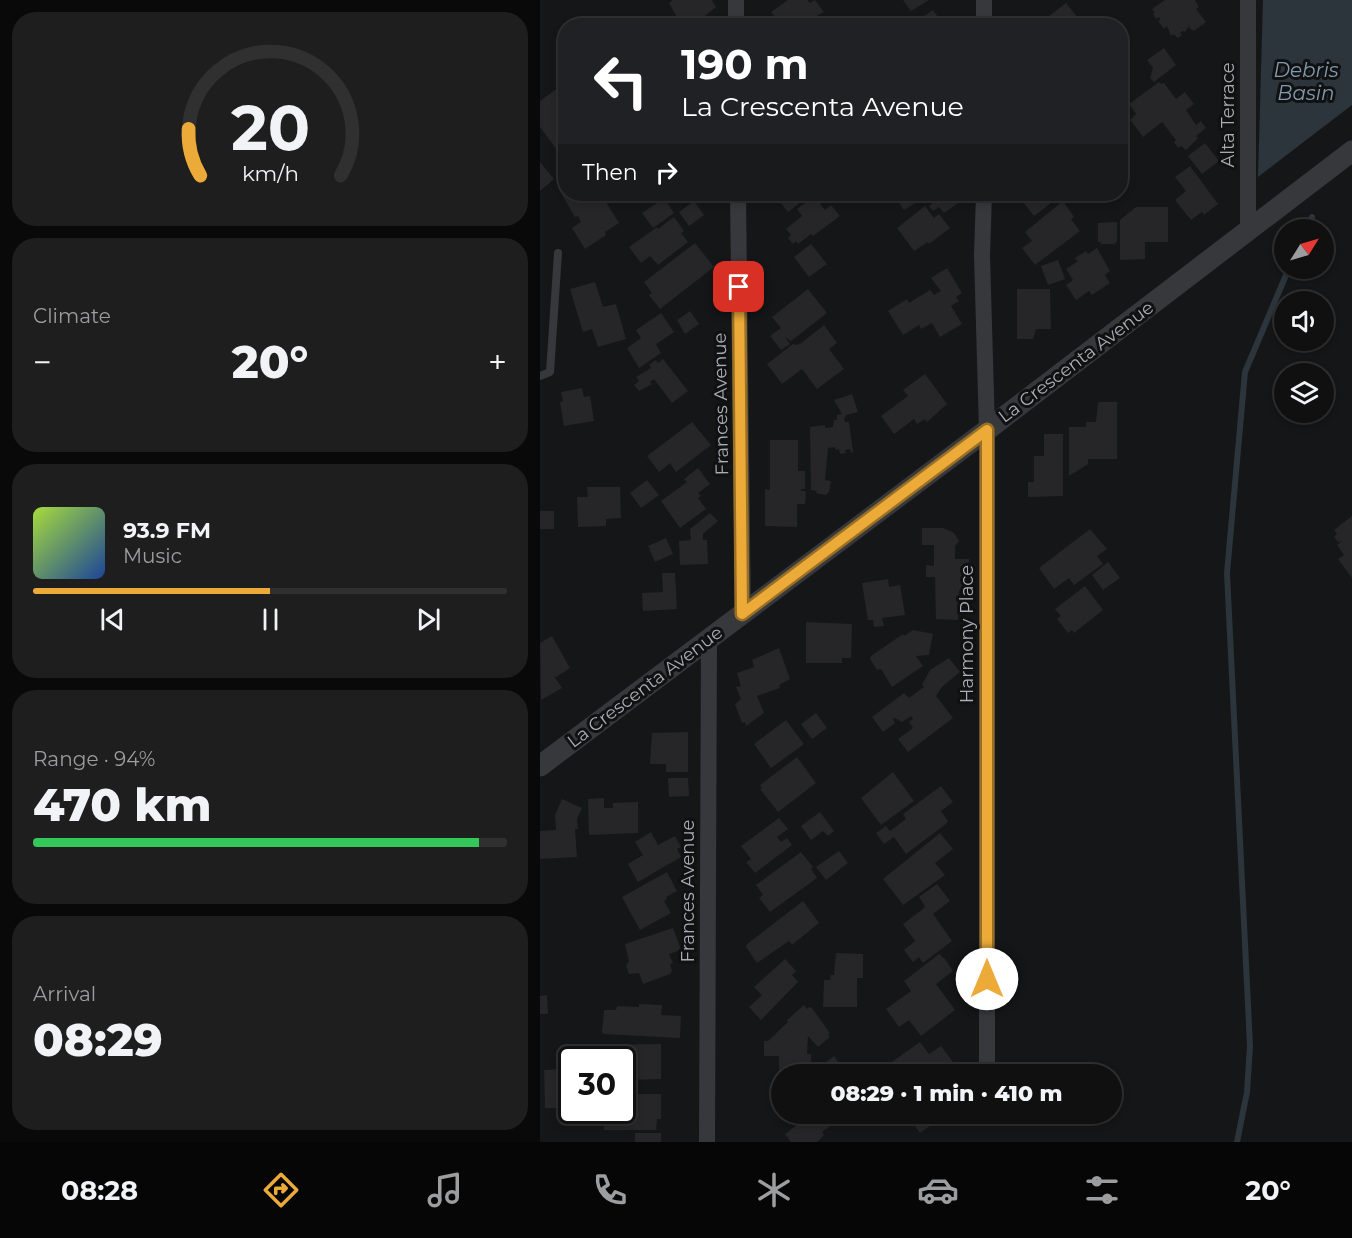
<!DOCTYPE html>
<meta charset="utf-8">
<style>
body{margin:0;font-family:Montserrat,sans-serif;background:#1e1e1f;color:#f1f3f6;height:100vh;display:flex;flex-direction:column;font-size:22px;white-space:nowrap}
*{box-sizing:border-box;margin:0}
p{font-size:20px;color:#9c9d9f}
.icon{flex:none;width:33px;height:33px;fill:none;stroke:currentColor;stroke-width:2;stroke-linecap:round;stroke-linejoin:round}
.map{position:relative;flex:1;overflow:hidden}
.details{display:flex;flex-direction:column;gap:12px;padding:12px;background:#090909;width:540px}
.details>*{flex:none}
.banner{position:absolute;left:18px;top:18px;width:570px;height:183px;border-radius:24px;box-shadow:0 3px 9px #0003,0 0 0 2px #303031;background:#202124;color:#fff;overflow:hidden}
.needle{width:39px;rotate:53deg}
.controls{position:absolute;left:734px;top:219px;display:grid;gap:12px}
.controls a{display:grid;place-items:center;width:60px;height:60px;border-radius:50%;background:#101011;box-shadow:0 3px 9px #0003,0 0 0 2px #303031;font-size:30px}
.speed{position:absolute;left:18px;top:1046px;display:flex;gap:12px;font-size:30px;font-weight:700;text-align:center}
.speed>*{display:grid;place-content:center;width:78px;height:78px;border-radius:50%;background:#101011;box-shadow:0 3px 9px #0003,0 0 0 2px #303031;line-height:1}
.speed .limit{border:3px solid #111;border-radius:9px;background:#fff;color:#111}
.pin{position:absolute;display:grid;place-items:center;width:51px;height:51px;color:#fff;margin:-26px;border-radius:12px;box-shadow:0 3px 9px #0006}
.me{position:absolute;width:66px;margin:-33px;rotate:0deg;stroke-linejoin:round;filter:drop-shadow(0 0 4px #0008)}
.turn{display:flex;align-items:center;gap:21px;height:126px;padding:0 24px;font-size:27px}
.turn .icon{width:78px;height:78px;stroke-width:2.5}
.turn b{display:block;font-size:42px;line-height:51px}
.then{display:flex;align-items:center;height:57px;padding:0 24px;background:#0003;gap:12px;font-size:22px}
.big{font-size:45px;font-weight:800;line-height:1.1}
.details .tile{flex:1;display:flex;flex-direction:column;justify-content:center;gap:9px;min-width:0;padding:0 21px;border-radius:24px;background:#1e1e1f}
.details .dial{align-items:center;gap:0}
.dial svg{height:156px;overflow:visible;fill:none;stroke:#303031;stroke-width:7;stroke-linecap:round;text-anchor:middle}
.dial text{fill:#f1f3f6;stroke:none}
.song{display:flex;align-items:center;gap:18px}
.cover{width:72px;height:72px;border-radius:9px;background:linear-gradient(135deg,hsl(80 70% 55%),hsl(220 70% 35%))}
.played{height:6px;border-radius:3px;background:linear-gradient(90deg,#ecab39 50%,#303031 50%)}
.keys{display:flex;justify-content:space-around;direction:ltr}
.heat{display:flex;justify-content:space-between;align-items:center;font-size:33px;direction:ltr}
.charge{height:9px;border-radius:4px;background:linear-gradient(90deg,#34c759 94%,#303031 0)}
.trip{position:absolute;left:231px;top:1064px;width:351px;height:60px;border-radius:30px;background:#101011;box-shadow:0 3px 9px #0003,0 0 0 2px #303031;font-weight:800;line-height:60px;text-align:center}
.menu{display:flex;height:96px;justify-content:space-around;align-items:center;background:#060607;color:#9c9d9f}
.menu .icon{width:42px;height:42px}
.menu .selected{color:#ecab39}
.menu b{font-size:27px;color:#f1f3f6}
main{display:flex;flex:1;min-height:0}
.map>svg:first-child{display:block}
.water{fill:#2c353b}
.lines{fill:none;stroke-linecap:round;stroke-linejoin:round}
.stream{stroke:#2c353b;stroke-width:6}
.building{fill:#262628}
.service{stroke:#37383c;stroke-width:8}
.minor{stroke:#37383c;stroke-width:16}
.tertiary{stroke:#37383c;stroke-width:21}
.route-casing{stroke:#996f25;stroke-width:15}
.route{stroke:#ecab39;stroke-width:10}
.labels{text-anchor:middle;stroke-width:6;stroke-linejoin:round;paint-order:stroke}
.street-label{font-size:18px;fill:#a8adb7;stroke:#111112}
.water-label{font-size:20px;font-style:italic;fill:#809bb1;stroke:#111112}
</style>
<main>
<section class="details">
<div class="tile dial"><svg viewBox="0 0 100 80">
<path d="M14 69A42 42 0 1 1 86 69"/>
<path d="M14 69A42 42 0 0 1 8 45" stroke="#ecab39"/>
<text x="50" y="56" font-size="32" font-weight="700">20</text>
<text x="50" y="72" font-size="11">km/h</text>
</svg></div>
<div class="tile"><p>Climate</p>
<div class="heat"><a>−</a><b class="big">20°</b><a>+</a></div>
</div>
<div class="tile">
<div class="song"><i class="cover"></i><div><b>93.9 FM</b><p>Music</p></div></div>
<div class="played"></div>
<div class="keys"><svg class="icon" aria-label="previous" viewBox="0 0 24 24"><path d="M18 5L8 12l10 7zM5 5v14"/></svg><svg class="icon" aria-label="pause" viewBox="0 0 24 24"><path d="M8 5v14M16 5v14"/></svg><svg class="icon" aria-label="next" viewBox="0 0 24 24"><path d="M6 5l10 7-10 7zM19 5v14"/></svg></div>
</div>
<div class="tile"><p>Range · 94%</p><b class="big">470 km</b><div class="charge"></div></div>
<div class="tile"><p>Arrival</p><b class="big">08:29</b></div>
</section>
<div class="map">
<svg width="812" height="1142" viewBox="0 0 812 1142">
<rect width="100%" height="100%" fill="#151617"/>
<path class="water" d="M723,0H812V105L718,177Z"/>
<g class="lines">
<path class="stream" d="M766,230L772,217
M697,1142L707,1092L710,1046L687,573L705,372L749,268"/>
</g>
<path class="building" d="M133,0H172L176,7L152,26H142L129,3Z
M248,0H267L270,3L275,0L284,12L259,26H234L239,22L231,12Z
M363,0H389L371,11Z
M625,0H655L659,7L656,9L666,22L654,31L649,28L650,25L645,32L643,31L640,33L642,35L638,38L633,34L631,36L627,26L624,29L618,21L620,20L619,17L616,19L613,14L615,12L612,9Z
M526,3L538,18L534,21L538,26H496Z
M393,10L404,26H370Z
M283,16L290,26H271Z
M624,48L636,65L614,82L610,78L613,68L607,60Z
M619,82L621,84L624,83L636,99L645,92L654,104L646,110L656,125L661,121L666,128L656,136L658,138L646,150L641,146L638,148L634,142L636,140L622,122L603,137L590,120L596,114L589,104Z
M23,84L26,87V122L21,126L26,133V144L17,150L0,127V101Z
M665,143L679,161L662,174L648,156Z
M0,162L14,179L0,191Z
M650,166L678,204L664,215L662,212L651,220L635,200L646,191L635,177Z
M26,183V194H61L79,223L65,232L66,235L45,249L32,228L41,222L38,216L35,217L18,188Z
M124,194H144L142,197L131,203Z
M238,194H271L248,212L235,196Z
M277,194L283,201L280,204L285,210L291,205L300,216L273,236L271,234L258,244L256,241L253,244L248,238L251,235L246,229L262,216L257,209Z
M352,194H390L364,210Z
M398,194H410L418,203L404,213L399,207L393,211L389,206L395,201L392,197Z
M484,194H523L494,216L479,197Z
M120,201L122,204L126,201L134,213L113,228L102,213Z
M154,201L164,215L149,226L139,212Z
M523,201L534,217L531,219L540,231L495,265L482,248L492,241L485,232Z
M385,206L394,218L399,214L410,228L389,244L388,242L374,251L357,228Z
M596,207H628V242H605V259L580,260V220Z
M134,217L144,231L141,233L148,242L118,265L110,256L101,263L89,247L117,227L118,229Z
M577,222V242L574,244H561V242H558V223Z
M155,243L174,267L120,309L109,295L112,293L104,282Z
M271,244L287,264L269,277L254,257Z
M557,248L570,271L565,275L570,283L552,295L549,291L536,300L526,285L533,280L526,269L538,261L535,258L546,251L548,254Z
M518,260L525,279L508,285L501,266Z
M407,268L422,293L416,297L419,301L411,306L422,324L400,337L392,323L381,329L379,325L363,335L348,311L367,299L369,303L390,290L394,295L401,291L391,278Z
M55,282L63,307L76,304L86,339L58,347L52,329L43,332L30,289Z
M268,289L287,313L251,341L245,337L250,344L241,350L230,336L241,328L232,317Z
M477,289H510L511,329H496L493,339H477Z
M150,311L159,324L145,334L137,320Z
M121,313L134,332L116,344L121,353L99,368L87,348L101,338L96,330Z
M284,325L297,343L289,349L304,369L277,389L262,369L242,384L227,364L253,344L255,345L260,344Z
M123,359L148,391L132,403L114,379L110,382L112,384L99,391L94,385L99,381L96,377L111,368L109,365L116,360L118,363Z
M385,374L407,404L387,422L385,419L377,424L374,419L354,434L341,416L368,396L363,390Z
M42,388L44,397L50,396L54,421L24,426L20,402L23,401L21,392Z
M312,394L318,412L306,415L304,419L305,422H309L313,452L311,453L310,449L305,450L306,453L300,454L299,449L296,450L295,447L288,448L285,480L291,481L289,492L286,495L276,493L277,491L271,490L270,427L285,425V428L293,427L294,420H297V415L302,414L294,400Z
M558,402H577V459H548V464L529,476V427H546V422H556Z
M152,422L171,445L136,472L130,463L119,472L107,456Z
M504,434H523V496L488,497V482H494V456H504Z
M230,440H258V471H265V489H261V491H266L265,504H257V527L225,526V489L230,490Z
M158,468L170,484L158,493L161,496L158,498L166,509L140,528L121,501L147,482L144,479Z
M107,480L119,495L101,508L90,493Z
M47,487H80L81,518L66,519V526L38,527L37,497H48Z
M0,511H14V529H0Z
M170,513L178,521L163,534V540H167L168,564L140,565L139,541L151,540L150,529Z
M812,516V578L798,559L804,555L797,545L802,541L798,542L794,537L797,534L794,530Z
M382,528H403L414,533L419,541L415,546V559H429L428,591L419,590L418,620L396,619L395,577H386V565L394,566V545H382Z
M550,529L567,549L557,556L563,564L534,585L529,578L514,589L499,568Z
M126,538L133,554L115,562L108,546Z
M568,562L580,578L563,590L552,575Z
M122,573H135L137,609L103,611L102,593L123,592Z
M348,579L349,587L360,585L365,615L342,618L344,626L334,627L333,620H328L322,583Z
M545,586L563,610L534,633L532,630L528,633L517,619L521,616L515,609Z
M266,622L312,624L311,658H302V663H266Z
M373,630L393,634L389,655L376,656L383,666L352,687L341,669L337,670L330,659L331,656L363,634L364,636Z
M12,636L30,668L16,677L14,676L22,688L1,700L0,643Z
M239,648L250,679L239,685L240,688L217,696L224,713L206,726L205,722L202,723L195,704L201,699L196,687L201,686L197,673L214,667L212,660Z
M409,658L420,672L402,687L396,696L413,718L368,752L358,739L373,728L369,722L373,719L371,716L362,722L355,718L353,719L355,723L343,732L332,717L364,693L369,698L384,687L382,685L390,670Z
M276,713L287,728L272,739L261,724Z
M246,720L264,744L231,768L214,744Z
M148,732V772H126V764H110L112,733Z
M257,757L276,783L238,812L220,789L222,788L220,785Z
M353,772L374,801L341,825L321,798Z
M128,778H148L149,796L129,797Z
M401,786L413,802L401,811L408,821L406,824L366,854L354,837L344,844L336,833L346,826L350,831L366,819L363,814Z
M64,798V808H73V803L98,802V833L49,835L48,799Z
M22,799L42,808L37,819L38,829H35L37,857L0,859V831L16,830L15,815Z
M280,812L294,831L288,836L283,831L271,840L261,826Z
M239,818L248,829L237,837L241,842L247,838L252,845L215,873L206,862L211,859L201,846Z
M111,832L118,845L135,836L141,847L137,849L141,857L98,882L88,864L103,855L95,842Z
M400,833L413,849L395,863L405,875L363,905L343,879Z
M299,851L308,863L286,880L276,867Z
M261,852L273,867L271,869L277,878L230,912L219,898L223,895L216,885Z
M127,872L137,891L126,897L127,899L124,901L131,913L100,930L82,897Z
M397,884L410,901L393,914L412,941L383,963L379,957L373,962L364,950L375,941L363,924L383,909L385,906L379,897Z
M263,901L279,923L252,945L249,941L217,963L206,947L207,944Z
M133,928L141,950L129,954L133,963L130,964L132,971L130,974L103,984L99,973L89,974L86,966L89,961L85,944Z
M296,953L323,954V978H317V1007H283L284,980H290L291,975H294Z
M399,954L405,959L413,971L396,984L415,1010L381,1036L369,1020L359,1027L346,1009L371,991L364,981Z
M245,959L256,971L252,975L258,982L221,1020L209,1007L222,995L214,987Z
M7,995L8,1014H0V996Z
M99,1004L122,1005L121,1015L141,1016L140,1038L64,1034L62,1032L64,1010H76L77,1006L99,1007Z
M264,1005L267,1009L269,1007L272,1008L277,1015L290,1033L288,1035L290,1037L278,1047L268,1036L267,1054H271V1065L263,1074L239,1076V1056H224V1041H228L248,1022L247,1020Z
M380,1042L389,1054L401,1046L413,1062L397,1074L394,1072L391,1074H342L341,1072L349,1064Z
M121,1044V1079L82,1080V1059L63,1058V1045Z
M294,1056L304,1070L299,1074H273L274,1071Z
M24,1069L25,1105H19V1108H5L4,1070Z
M82,1094H121V1119H117L116,1130H64V1116H72V1110H82Z
M266,1113H293L298,1120L282,1132L284,1135L277,1142H251L245,1134L269,1116Z
M365,1113H408L380,1133Z
M95,1133H121V1142H95Z"/>
<g class="lines">
<path class="service" d="M0,376L10,372L18,253"/>
<path class="minor" d="M196,0V26
M444,0V26
M198,194L203,614
M444,194L442,255L447,430V1074
M708,230V0
M167,1142L169,640"/>
<path class="tertiary" d="M0,766L447,430L812,151"/>
</g>
<g class="lines">
<defs>
<path id="route" d="M199,287L202,614L447,430V979"/>
</defs>
<use href="#route" class="route-casing"/>
<use href="#route" class="route"/>
</g>
<g class="labels">
<g class="street-label">
<text transform="translate(688 115) rotate(-90)" y="6">Alta Terrace</text>
<text transform="translate(536 362) rotate(-37)" y="6">La Crescenta Avenue</text>
<text transform="translate(181 404) rotate(-91)" y="6">Frances Avenue</text>
<text transform="translate(427 634) rotate(-90)" y="6">Harmony Place</text>
<text transform="translate(105 687) rotate(-37)" y="6">La Crescenta Avenue</text>
<text transform="translate(148 891) rotate(-90)" y="6">Frances Avenue</text>
</g>
<g class="water-label">
<text x="766" y="77">Debris<tspan x="766" dy="23">Basin</tspan></text>
</g>
</g>
</svg>
<div class="controls">
<a><svg class="needle" viewBox="-14 -14 28 28"><path d="M0-13l5 13h-10z" fill="#e53935"/><path d="M0 13l5-13h-10z" fill="#9c9d9f"/></svg></a>
<a><svg class="icon" aria-label="sound" viewBox="0 0 24 24"><path d="M4 9h4l5-4v14l-5-4H4zM17 9q2 3 0 6"/></svg></a>
<a><svg class="icon" aria-label="layers" viewBox="0 0 24 24"><path d="M12 4l9 5-9 5-9-5zM3 14l9 5 9-5"/></svg></a>
</div>
<div class="speed"><div class="limit">30</div></div>
<div class="pin" style="left:199px;top:287px;background:#d93025"><svg class="icon" aria-label="arrive" viewBox="0 0 24 24"><path d="M6 21V4h12l-3 4 3 4H6"/></svg></div>
<svg class="me" style="left:447px;top:979px" viewBox="-20 -20 40 40"><circle r="19" fill="#fff"/><path d="M0-13L10 11 0 6-10 11z" fill="#ecab39"/></svg>
<div class="trip">08:29 · 1 min · 410 m</div>
<div class="banner">
<div class="turn"><svg class="icon" aria-label="left" viewBox="0 0 24 24"><path d="M17 20v-9H6M10 6l-5 5 5 5"/></svg><div><b>190 m</b>La Crescenta Avenue</div></div>
<div class="then">Then<svg class="icon" aria-label="right" viewBox="0 0 24 24"><path d="M7 20v-9h11M14 6l5 5-5 5"/></svg></div>
</div>
</div>
</main>
<nav class="menu">
<b>08:28</b>
<svg class="icon selected" aria-label="directions" viewBox="0 0 24 24"><path d="M12 3l9 9-9 9-9-9zM9 14v-3h6M13 9l2 2-2 2"/></svg>
<svg class="icon" aria-label="music" viewBox="0 0 24 24"><path d="M9 18V5l10-2v13"/><circle cx="6" cy="18" r="3"/><circle cx="16" cy="16" r="3"/></svg>
<svg class="icon" aria-label="phone" viewBox="0 0 24 24"><path d="M5 4h4l2 5-3 2q2 4 5 5l2-3 5 2v4C11 20 4 13 5 4z"/></svg>
<svg class="icon" aria-label="climate" viewBox="0 0 24 24"><path d="M12 3v18M4 7l16 10M4 17L20 7"/></svg>
<svg class="icon" aria-label="car" viewBox="0 0 24 24"><path d="M5 17H2v-5l4-1 3-4h7l3 4 3 1v5h-3M9 17h6M6 11h13"/><circle cx="7" cy="17" r="2"/><circle cx="17" cy="17" r="2"/></svg>
<svg class="icon" aria-label="filters" viewBox="0 0 24 24"><path d="M4 7h16M4 17h16"/><circle cx="9" cy="7" r="2"/><circle cx="15" cy="17" r="2"/></svg>
<b>20°</b>
</nav>
